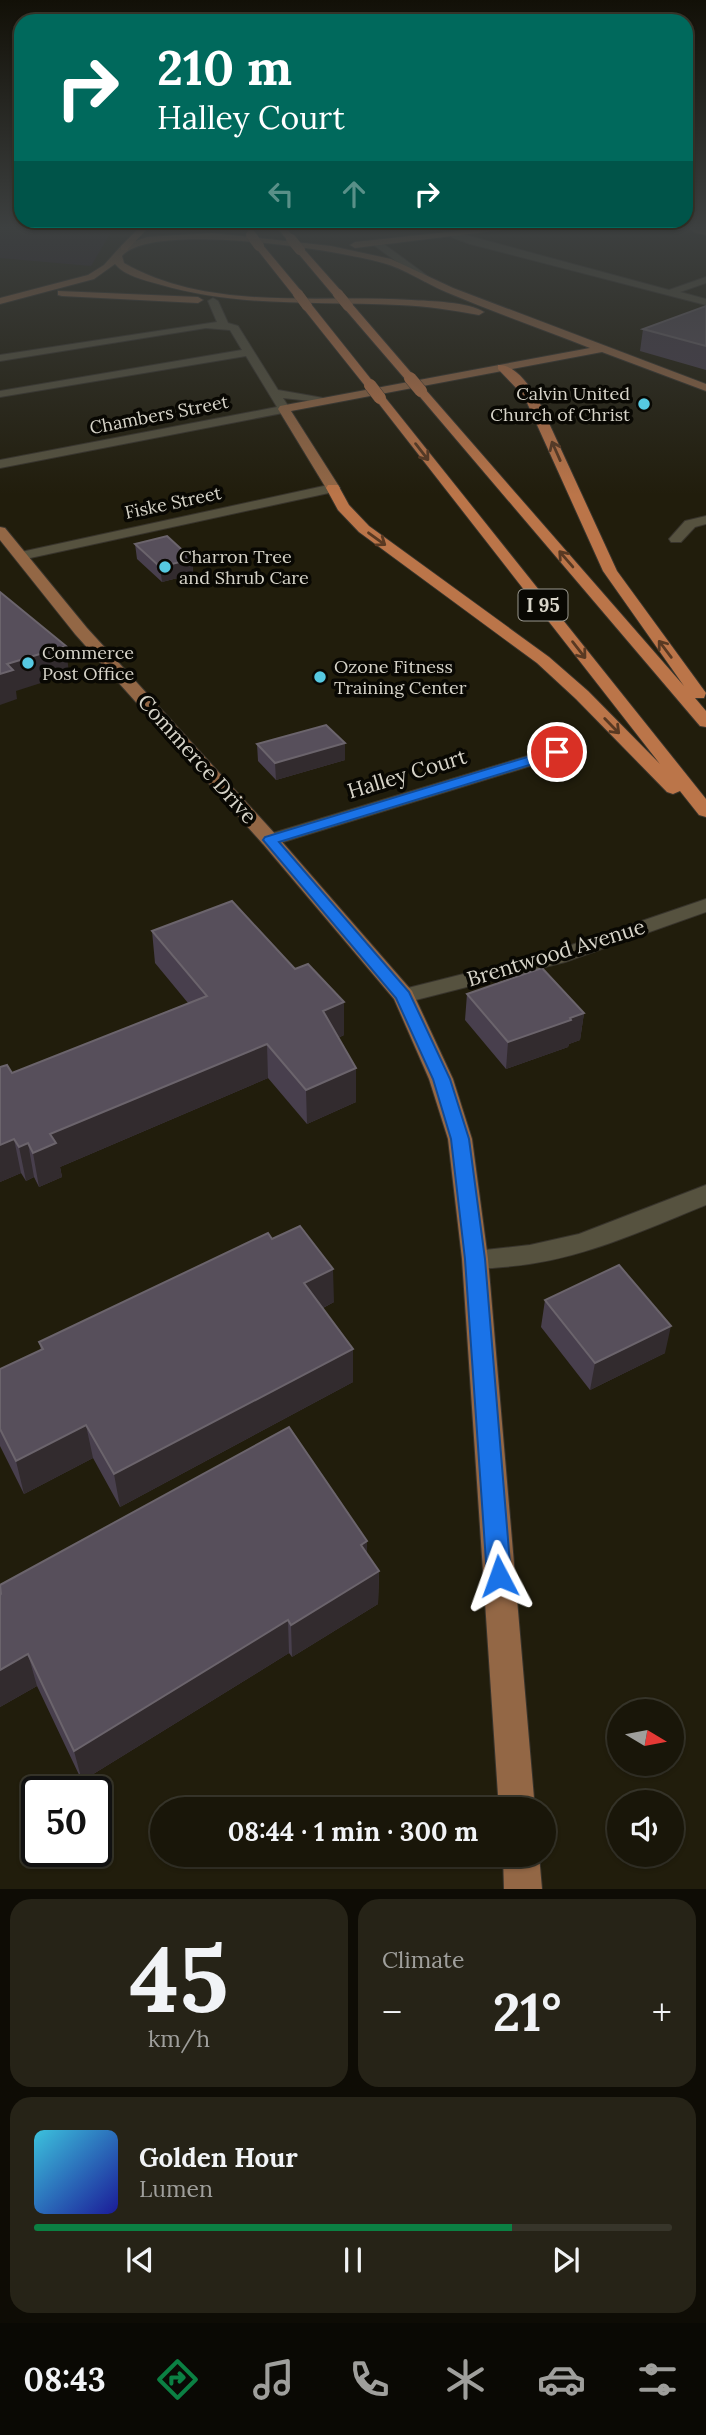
<!DOCTYPE html>
<meta charset="utf-8">
<style>
body{margin:0;font-family:Lora,serif;background:#262317;color:#f1f3f6;height:100vh;display:flex;flex-direction:column;font-size:26px;white-space:nowrap}
*{box-sizing:border-box;margin:0}
p{font-size:23px;color:#9f9f9c}
.icon{flex:none;width:38px;height:38px;fill:none;stroke:currentColor;stroke-width:2;stroke-linecap:round;stroke-linejoin:round}
.map{position:relative;height:1889px;overflow:hidden}
.sheet{display:flex;flex-direction:column;gap:10px;padding:10px;background:#0e0c05;flex:1}
.sheet>*{flex:none}
.hud{position:absolute;left:14px;top:14px;width:679px;height:214px;border-radius:21px;box-shadow:0 2px 5px #0004,0 0 0 2px #37352a;background:#00695c;color:#fff;overflow:hidden}
.needle{width:46px;rotate:100deg}
.controls{position:absolute;left:607px;top:1699px;display:grid;gap:14px}
.controls a{display:grid;place-items:center;width:77px;height:77px;border-radius:50%;background:#191609;box-shadow:0 2px 5px #0004,0 0 0 2px #37352a;font-size:35px}
.speed{position:absolute;left:21px;top:1776px;display:flex;gap:14px;font-size:35px;font-weight:700;text-align:center}
.speed>*{display:grid;place-content:center;width:91px;height:91px;border-radius:50%;background:#191609;box-shadow:0 2px 5px #0004,0 0 0 2px #37352a;line-height:1}
.speed .limit{border:4px solid #111;border-radius:10px;background:#fff;color:#111}
.pin{position:absolute;display:grid;place-items:center;width:60px;height:60px;color:#fff;margin:-30px;border:4px solid #fff;border-radius:50%;box-shadow:0 2px 7px #0007}
.me{position:absolute;width:77px;margin:-38px;rotate:356deg;stroke-linejoin:round;filter:drop-shadow(0 0 5px #0008)}
.turn{display:flex;align-items:center;gap:24px;height:147px;padding:0 28px;font-size:32px}
.turn .icon{width:91px;height:91px;stroke-width:2.5}
.turn b{display:block;font-size:49px;line-height:60px}
.lanes{display:flex;align-items:center;height:66px;padding:0 28px;background:#0003;justify-content:center;gap:35px;direction:ltr}
.lanes .off{opacity:.35}
.big{font-size:52px;font-weight:800;line-height:1.1}
.sheet .widget{flex:1;display:flex;flex-direction:column;justify-content:center;gap:10px;min-width:0;padding:0 24px;border-radius:21px;background:#262317}
.sheet .dial{align-items:center;gap:0}
.dial b{font-size:91px;line-height:1}
.song{display:flex;align-items:center;gap:21px}
.cover{width:84px;height:84px;border-radius:10px;background:linear-gradient(135deg,hsl(190 70% 55%),hsl(240 70% 35%))}
.played{height:7px;border-radius:4px;background:linear-gradient(90deg,#0b8043 75%,#37352a 75%)}
.keys{display:flex;justify-content:space-around;direction:ltr}
.heat{display:flex;justify-content:space-between;align-items:center;font-size:38px;direction:ltr}
.sheet .tiles{flex:1;display:grid;gap:10px;grid-template-columns:1fr 1fr}
.widget:last-child{grid-column:span 2}
.trip{position:absolute;left:150px;top:1797px;width:406px;height:70px;border-radius:35px;background:#191609;box-shadow:0 2px 5px #0004,0 0 0 2px #37352a;font-weight:800;line-height:70px;text-align:center}
.dock{display:flex;height:112px;justify-content:space-around;align-items:center;background:#0a0904;color:#9f9f9c}
.dock .icon{width:49px;height:49px}
.dock .selected{color:#0b8043}
.dock b{font-size:32px;color:#f1f3f6}
.map>svg:first-child{display:block}
.commercial{fill:#2c1f2d}
.lines{fill:none;stroke-linecap:round;stroke-linejoin:round}
.minor-casing{stroke:#38342c;stroke-width:2}
.major-casing{stroke:#38342c;stroke-width:2}
.highway-casing{stroke:#38342c;stroke-width:2}
.minor{fill:#56523f;fill-rule:evenodd}
.major{fill:#936745;fill-rule:evenodd}
.highway{fill:#bb7549;fill-rule:evenodd}
.highway-bridge-far1-casing{stroke:#38342c;stroke-width:10;stroke-linecap:butt}
.highway-bridge-casing{stroke:#38342c;stroke-width:13;stroke-linecap:butt}
.highway-bridge-far1{stroke:#bb7549;stroke-width:10}
.highway-bridge{stroke:#bb7549;stroke-width:12}
.wall{fill:#483f4d}
.shaded-wall{fill:#322b2e}
.building{fill:#574f5b;stroke:#6b646c;stroke-width:2}
.oneway{stroke:#593922}
.route{fill:#1a73e8;stroke:#114b97;stroke-width:2}
.poi-dot{fill:#56c9e1;stroke:#090803;stroke-width:2.5}
.labels{text-anchor:middle;stroke-width:7;stroke-linejoin:round;paint-order:stroke}
.far-poi-label{font-size:18px;fill:#d7d4c9;stroke:#090803;text-anchor:start}
.far-street-label{font-size:18px;fill:#d7d4c9;stroke:#090803}
.shield{fill:#090803;stroke:#99978e;stroke-width:2}
.shield-label{font-size:19px;font-weight:bold;fill:#d7d4c9}
.street-label{font-size:21px;fill:#d7d4c9;stroke:#090803}
</style>
<div class="map">
<svg width="706" height="1889" viewBox="0 0 706 1889">
<rect width="100%" height="100%" fill="#211d0c"/>
<path class="commercial" d="M0,230H110L111,232L91,266L0,258Z"/>
<g class="lines">
<defs>
<path id="minor" d="M454,232L669,290L706,277V283L680,292L706,299V305L470,244L451,237V233Z
M375,242H381L433,280L425,282L375,246Z
M213,298L218,301L228,323L238,326L278,390L329,399V403L283,398L290,409L288,412L0,468V460L277,407L246,356L0,397V391L242,350L230,330L206,328L0,361V355L217,322L208,301Z
M333,484L338,485V491L21,560L14,556L21,552Z
M706,516V524L695,527L681,542H671L669,539L685,521Z
M557,747L566,752L563,756L277,844H263L260,840L263,836Z
M706,899V912L565,962L404,1003L396,1001L393,996L396,991L551,952Z
M706,1185V1205C639,1232 576,1262 503,1267C490,1268 478,1270 466,1266L462,1259L466,1252L530,1245L579,1234Z"/>
<path id="major" d="M467,230H501L355,248L350,245L355,242Z
M692,230H706V235L693,232Z
M212,233L331,246L391,259L453,288L706,384V391L602,352L291,411L340,488L333,492L326,488L278,409L280,406L590,348C542,329 493,312 446,292C425,283 405,269 383,263C338,250 153,221 122,256L124,263C210,312 317,294 411,300C430,301 469,302 484,312L479,315C452,310 426,306 399,305C315,301 240,308 158,284C144,280 125,276 115,264L94,279L0,304V298L88,275L104,265L121,246L147,237Z
M58,291L198,297L203,300L198,303L62,296L58,295Z
M0,527L5,528L87,628L277,836L412,991L453,1079L472,1139L488,1259L535,1810H499L462,1259L448,1139L429,1079L394,999L263,844L75,634L0,540Z
M503,1855H539L542,1889H504Z"/>
<path id="highway" d="M137,230H146L127,250H121V246Z
M279,230H288L295,239L288,241Z
M256,244H262L302,292V296H294L256,248Z
M297,248H303L342,292V296H334L297,252Z
M303,304H311L374,383V387H366L303,308Z
M344,304H352L414,376V380H406L344,308Z
M498,365C514,364 527,383 536,395L617,571L706,693L704,698H695L706,711V727L700,726L415,391L425,389L684,686L603,571L524,396L498,369Z
M376,396H384L706,799V817L699,815L680,791L673,794L667,792L576,699L537,663L359,532L338,510L326,488L328,485H338L349,505L369,526L549,657L588,691L660,764L376,400Z"/>
</defs>
<use href="#minor" class="minor-casing"/>
<use href="#major" class="major-casing"/>
<use href="#highway" class="highway-casing"/>
<use href="#minor" class="minor"/>
<use href="#major" class="major"/>
<use href="#highway" class="highway"/>
<defs>
<path id="highway-bridge-far1" d="M251,235L259,246
M291,239L300,250
M298,294L307,306
M338,294L348,306"/>
<path id="highway-bridge" d="M410,378L421,391
M370,385L380,398"/>
</defs>
<use href="#highway-bridge-far1" class="highway-bridge-far1-casing"/>
<use href="#highway-bridge" class="highway-bridge-casing"/>
<use href="#highway-bridge-far1" class="highway-bridge-far1"/>
<use href="#highway-bridge" class="highway-bridge"/>
</g>
<path class="wall" d="M706,306V370L640,351L643,329Z
M135,544L192,559L193,574L162,582L137,559Z
M345,743V760L276,780L258,761L257,744Z
M152,931L295,969L344,1002V1035L338,1038L356,1102L307,1124L268,1078L60,1167L62,1177L39,1187L34,1177L26,1181L21,1173L0,1182L12,1073L188,1003L155,963Z
M467,994L584,1013L580,1040L569,1044L568,1047L506,1069L465,1020Z
M272,1239L334,1302L323,1308L353,1382L120,1507L93,1458L24,1494L0,1446V1369L41,1350L39,1342Z
M545,1300L665,1353L590,1390L541,1327Z
M367,1541V1554L379,1571L378,1604L292,1657L289,1653L82,1781L37,1686L0,1707V1585Z"/>
<path class="shaded-wall" d="M192,559L193,574L162,582L160,567Z
M66,646L69,674L16,691L17,699L0,705V674L7,664Z
M345,743V760L276,780L275,763Z
M344,1002V1035L324,1044L323,1011Z
M584,1013L580,1040L569,1044L568,1047L506,1069L508,1042Z
M267,1044L268,1078L60,1167L62,1177L39,1187L33,1153L50,1134Z
M356,1068V1102L307,1124L306,1090Z
M14,1139L21,1173L0,1182V1145Z
M28,1143L34,1177L26,1181L19,1147Z
M333,1269L334,1302L305,1317L304,1283Z
M671,1326L665,1353L590,1390L595,1363Z
M353,1349V1382L120,1507L114,1474Z
M86,1425L93,1458L24,1494L16,1461Z
M367,1541V1574L361,1545Z
M379,1571L378,1604L292,1657L291,1625Z
M288,1620L289,1653L82,1781L74,1751Z
M28,1654L37,1686L0,1707V1670Z"/>
<path class="building" d="M706,306V346L643,329Z
M167,536L192,559L160,567L135,544Z
M0,592L66,646L7,664L13,670L0,674Z
M326,725L345,743L275,763L257,744Z
M232,901L295,969L308,964L344,1002L323,1011L356,1068L306,1090L267,1044L50,1134L56,1143L33,1153L28,1143L19,1147L14,1139L0,1145V1067L7,1065L12,1073L207,996L152,931Z
M542,968L584,1013L570,1018L571,1020L508,1042L467,994Z
M300,1226L333,1269L304,1283L353,1349L114,1474L86,1425L16,1461L0,1429V1369L43,1349L39,1342L268,1233L272,1239Z
M619,1265L671,1326L595,1363L545,1300Z
M289,1427L367,1541L361,1545L379,1571L291,1625L288,1620L74,1751L28,1654L0,1670V1595L1,1594L0,1585Z"/>
<defs><path id="oneway-shaft" d="M-6 0H5M1.5-3L5.5 0L1.5 3" fill="none" stroke-width="1.6" stroke-linecap="round" stroke-linejoin="round" transform="scale(1.75)"/></defs>
<g class="oneway">
<use href="#oneway-shaft" transform="translate(556 451) rotate(-114)"/>
<use href="#oneway-shaft" transform="translate(422 452) rotate(52)"/>
<use href="#oneway-shaft" transform="translate(377 539) rotate(36)"/>
<use href="#oneway-shaft" transform="translate(566 559) rotate(-131)"/>
<use href="#oneway-shaft" transform="translate(665 649) rotate(-127)"/>
<use href="#oneway-shaft" transform="translate(579 650) rotate(52)"/>
<use href="#oneway-shaft" transform="translate(612 726) rotate(46)"/>
</g>
<linearGradient id="sky" x2="0" y2="1"><stop stop-color="#121007"/><stop offset="0.46" stop-color="#3d4040"/><stop offset="1" stop-color="#3d4040" stop-opacity="0"/></linearGradient>
<rect width="706" height="495" fill="url(#sky)"/>
<path class="route" d="M557,748L564,752L562,755L279,842L409,992L450,1079L469,1139L485,1259L511,1576L507,1584L499,1587L490,1584L487,1576L465,1259L451,1139L433,1079L396,998L263,840L265,837Z"/>
<g class="poi-dot">
<circle cx="644" cy="404" r="7"/>
<circle cx="165" cy="567" r="7"/>
<circle cx="28" cy="663" r="7"/>
<circle cx="320" cy="677" r="7"/>
</g>
<g class="labels">
<g class="far-poi-label">
<text x="630" y="400" text-anchor="end">Calvin United<tspan x="630" dy="21">Church of Christ</tspan></text>
<text x="179" y="563">Charron Tree<tspan x="179" dy="21">and Shrub Care</tspan></text>
<text x="42" y="659">Commerce<tspan x="42" dy="21">Post Office</tspan></text>
<text x="334" y="673">Ozone Fitness<tspan x="334" dy="21">Training Center</tspan></text>
</g>
<g class="far-street-label">
<text transform="translate(159 415) rotate(-11)" y="6">Chambers Street</text>
<text transform="translate(173 503) rotate(-12)" y="6">Fiske Street</text>
</g>
<rect class="shield" x="518.5" y="589.5" width="49" height="31" rx="5"/>
<g class="shield-label">
<text x="543" y="612">I 95</text>
</g>
<g class="street-label">
<text transform="translate(197 759) rotate(48)" y="7">Commerce Drive</text>
<text transform="translate(407 774) rotate(-17)" y="7">Halley Court</text>
<text transform="translate(556 953) rotate(-17)" y="7">Brentwood Avenue</text>
</g>
</g>
</svg>
<div class="controls">
<a><svg class="needle" viewBox="-14 -14 28 28"><path d="M0-13l5 13h-10z" fill="#e53935"/><path d="M0 13l5-13h-10z" fill="#9f9f9c"/></svg></a>
<a><svg class="icon" aria-label="sound" viewBox="0 0 24 24"><path d="M4 9h4l5-4v14l-5-4H4zM17 9q2 3 0 6"/></svg></a>
</div>
<div class="speed"><div class="limit">50</div></div>
<div class="pin" style="left:557px;top:752px;background:#d93025"><svg class="icon" aria-label="arrive" viewBox="0 0 24 24"><path d="M6 21V4h12l-3 4 3 4H6"/></svg></div>
<svg class="me" style="left:499px;top:1576px" viewBox="-20 -20 40 40"><path d="M0-17L14 15 0 8-14 15z" fill="#1a73e8" stroke="#fff" stroke-width="4"/></svg>
<div class="trip">08:44 · 1 min · 300 m</div>
<div class="hud">
<div class="turn"><svg class="icon" aria-label="right" viewBox="0 0 24 24"><path d="M7 20v-9h11M14 6l5 5-5 5"/></svg><div><b>210 m</b>Halley Court</div></div>
<div class="lanes"><svg class="icon off" aria-label="left" viewBox="0 0 24 24"><path d="M17 20v-9H6M10 6l-5 5 5 5"/></svg><svg class="icon off" aria-label="ahead" viewBox="0 0 24 24"><path d="M12 20V5M6 11l6-6 6 6"/></svg><svg class="icon" aria-label="right" viewBox="0 0 24 24"><path d="M7 20v-9h11M14 6l5 5-5 5"/></svg></div>
</div>
</div>
<section class="sheet">
<div class="tiles">
<div class="widget dial"><b>45</b><p>km/h</p></div>
<div class="widget"><p>Climate</p>
<div class="heat"><a>−</a><b class="big">21°</b><a>+</a></div>
</div>
<div class="widget">
<div class="song"><i class="cover"></i><div><b>Golden Hour</b><p>Lumen</p></div></div>
<div class="played"></div>
<div class="keys"><svg class="icon" aria-label="previous" viewBox="0 0 24 24"><path d="M18 5L8 12l10 7zM5 5v14"/></svg><svg class="icon" aria-label="pause" viewBox="0 0 24 24"><path d="M8 5v14M16 5v14"/></svg><svg class="icon" aria-label="next" viewBox="0 0 24 24"><path d="M6 5l10 7-10 7zM19 5v14"/></svg></div>
</div>
</div>
</section>
<nav class="dock">
<b>08:43</b>
<svg class="icon selected" aria-label="directions" viewBox="0 0 24 24"><path d="M12 3l9 9-9 9-9-9zM9 14v-3h6M13 9l2 2-2 2"/></svg>
<svg class="icon" aria-label="music" viewBox="0 0 24 24"><path d="M9 18V5l10-2v13"/><circle cx="6" cy="18" r="3"/><circle cx="16" cy="16" r="3"/></svg>
<svg class="icon" aria-label="phone" viewBox="0 0 24 24"><path d="M5 4h4l2 5-3 2q2 4 5 5l2-3 5 2v4C11 20 4 13 5 4z"/></svg>
<svg class="icon" aria-label="climate" viewBox="0 0 24 24"><path d="M12 3v18M4 7l16 10M4 17L20 7"/></svg>
<svg class="icon" aria-label="car" viewBox="0 0 24 24"><path d="M5 17H2v-5l4-1 3-4h7l3 4 3 1v5h-3M9 17h6M6 11h13"/><circle cx="7" cy="17" r="2"/><circle cx="17" cy="17" r="2"/></svg>
<svg class="icon" aria-label="filters" viewBox="0 0 24 24"><path d="M4 7h16M4 17h16"/><circle cx="9" cy="7" r="2"/><circle cx="15" cy="17" r="2"/></svg>
</nav>
